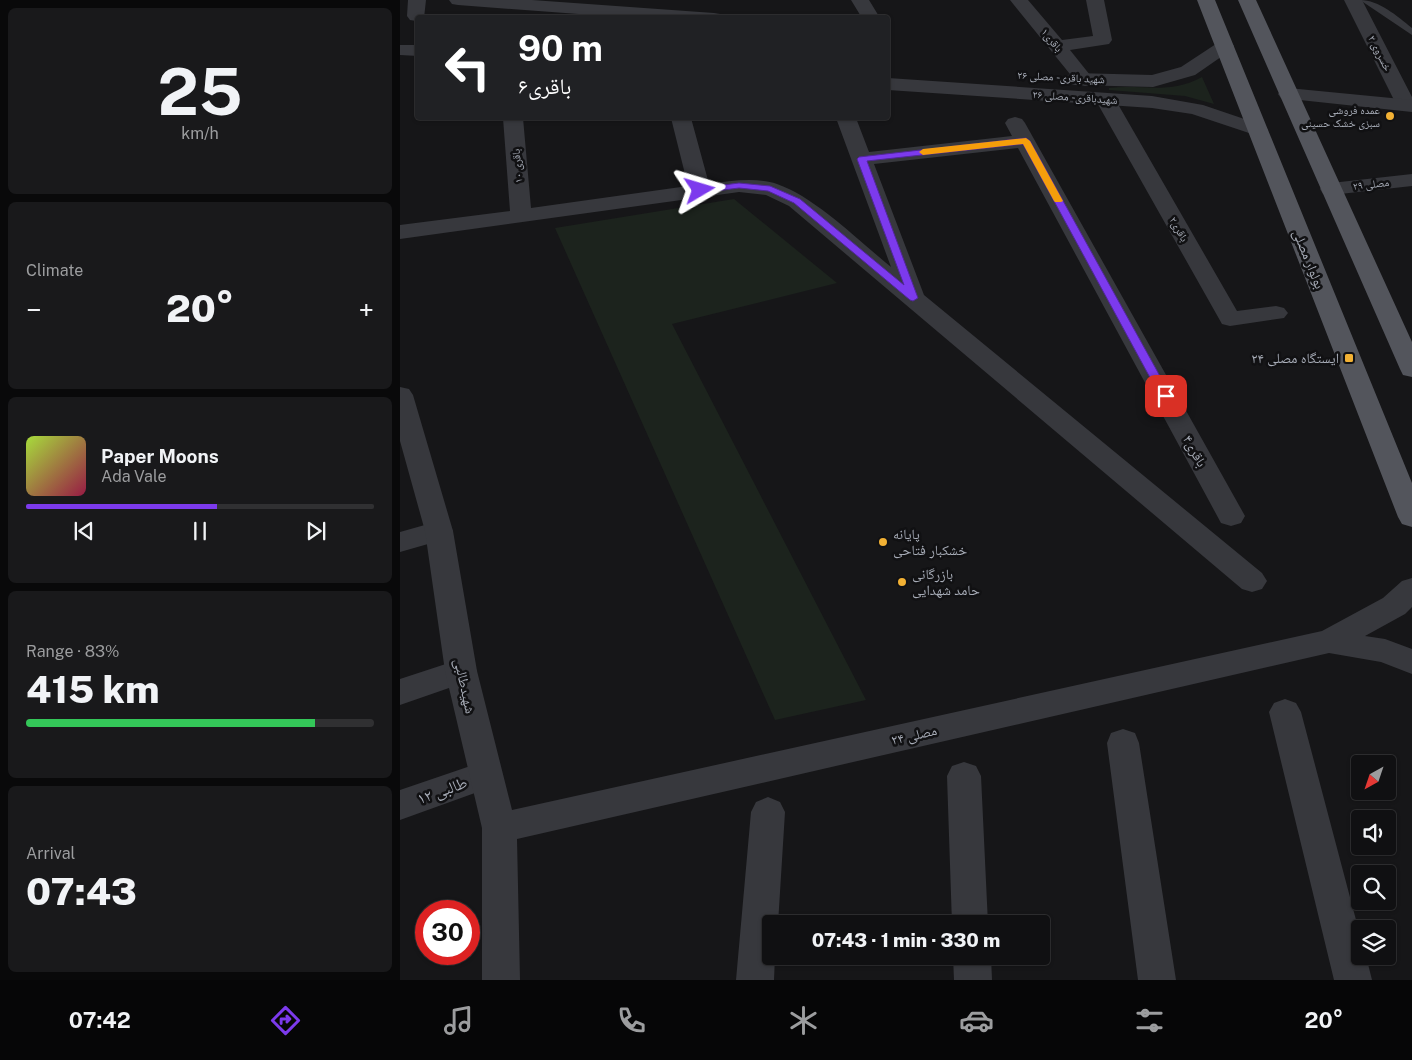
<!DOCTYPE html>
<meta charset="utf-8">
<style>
body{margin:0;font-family:"Public Sans","Noto Naskh Arabic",sans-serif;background:#19191b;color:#f1f3f6;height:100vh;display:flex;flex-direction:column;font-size:19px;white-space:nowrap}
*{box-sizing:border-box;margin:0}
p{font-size:16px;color:#9c9d9f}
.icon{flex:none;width:28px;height:28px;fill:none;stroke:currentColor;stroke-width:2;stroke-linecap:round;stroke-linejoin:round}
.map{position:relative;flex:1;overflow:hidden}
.sheet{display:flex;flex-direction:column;gap:8px;padding:8px;background:#09090a;width:400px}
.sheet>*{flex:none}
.hud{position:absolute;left:15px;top:15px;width:475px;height:105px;border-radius:5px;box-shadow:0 1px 4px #0004,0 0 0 1px #303032;background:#202124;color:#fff;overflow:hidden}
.needle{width:32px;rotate:220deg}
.tools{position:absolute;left:951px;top:755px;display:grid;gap:10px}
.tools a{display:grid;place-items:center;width:45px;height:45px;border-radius:5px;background:#101012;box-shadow:0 1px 4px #0004,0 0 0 1px #303032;font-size:25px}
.speed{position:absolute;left:15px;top:900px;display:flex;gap:10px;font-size:25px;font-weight:700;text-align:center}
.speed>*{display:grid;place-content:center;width:65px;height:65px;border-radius:50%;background:#101012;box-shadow:0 1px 4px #0004,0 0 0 1px #303032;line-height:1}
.speed .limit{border:8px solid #d22;background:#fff;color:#111}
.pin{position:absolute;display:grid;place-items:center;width:42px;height:42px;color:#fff;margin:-21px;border-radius:10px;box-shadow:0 2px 8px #0006}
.me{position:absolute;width:55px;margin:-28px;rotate:83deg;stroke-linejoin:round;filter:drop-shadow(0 0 4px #0008)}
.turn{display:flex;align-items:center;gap:18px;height:105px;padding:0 20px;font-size:22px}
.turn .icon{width:65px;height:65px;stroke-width:2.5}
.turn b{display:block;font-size:35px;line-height:42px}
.big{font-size:38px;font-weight:800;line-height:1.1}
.sheet .tile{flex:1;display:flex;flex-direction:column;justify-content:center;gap:8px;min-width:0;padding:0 18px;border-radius:8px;background:#19191b}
.sheet .dial{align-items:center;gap:0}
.dial b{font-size:65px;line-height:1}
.song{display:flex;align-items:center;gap:15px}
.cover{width:60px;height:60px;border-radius:8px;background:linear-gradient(135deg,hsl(80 70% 55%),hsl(340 70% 35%))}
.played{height:5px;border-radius:2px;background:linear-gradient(90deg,#7c3aed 55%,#303032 55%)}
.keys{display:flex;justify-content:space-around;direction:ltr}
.heat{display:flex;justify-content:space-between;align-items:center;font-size:28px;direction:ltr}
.charge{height:8px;border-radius:4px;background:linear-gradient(90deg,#34c759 83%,#303032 0)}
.trip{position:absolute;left:362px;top:915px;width:288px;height:50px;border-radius:5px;background:#101012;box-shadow:0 1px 4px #0004,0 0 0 1px #303032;font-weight:800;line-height:50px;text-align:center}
.menu{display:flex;height:80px;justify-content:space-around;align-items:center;background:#060607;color:#9c9d9f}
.menu .icon{width:35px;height:35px}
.menu .selected{color:#7c3aed}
.menu b{font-size:22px;color:#f1f3f6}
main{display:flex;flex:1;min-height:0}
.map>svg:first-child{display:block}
.green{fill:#1c231d}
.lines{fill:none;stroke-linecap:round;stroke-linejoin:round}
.service{fill:#37383d;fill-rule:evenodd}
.minor{fill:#37383d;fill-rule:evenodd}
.tertiary{fill:#37383d;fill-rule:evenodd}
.primary{fill:#53555c;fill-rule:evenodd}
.route{fill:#7c3aed;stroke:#51269a}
.slow{fill:#f59e0b}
.poi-dot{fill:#f2b134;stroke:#111113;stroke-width:2}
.labels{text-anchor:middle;stroke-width:5;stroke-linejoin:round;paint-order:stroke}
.far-street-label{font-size:11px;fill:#a8adb8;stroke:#111113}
.far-poi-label{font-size:11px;fill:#a8adb8;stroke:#111113;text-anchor:end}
.street-label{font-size:14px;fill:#a8adb8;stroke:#111113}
.poi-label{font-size:14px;fill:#a8adb8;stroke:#111113;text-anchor:start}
.near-street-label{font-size:16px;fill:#a8adb8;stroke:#111113}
</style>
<main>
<section class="sheet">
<div class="tile dial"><b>25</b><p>km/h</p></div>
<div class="tile"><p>Climate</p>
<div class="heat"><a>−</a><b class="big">20°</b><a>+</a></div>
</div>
<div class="tile">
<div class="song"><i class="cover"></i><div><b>Paper Moons</b><p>Ada Vale</p></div></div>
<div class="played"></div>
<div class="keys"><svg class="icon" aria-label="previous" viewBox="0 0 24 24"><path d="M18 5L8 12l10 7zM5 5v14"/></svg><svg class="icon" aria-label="pause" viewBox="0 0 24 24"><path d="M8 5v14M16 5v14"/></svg><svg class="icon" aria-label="next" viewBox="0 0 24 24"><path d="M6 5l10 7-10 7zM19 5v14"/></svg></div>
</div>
<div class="tile"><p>Range · 83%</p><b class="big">415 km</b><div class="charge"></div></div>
<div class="tile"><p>Arrival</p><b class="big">07:43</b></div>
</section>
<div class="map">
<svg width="1012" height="980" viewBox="0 0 1012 980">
<rect width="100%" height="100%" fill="#161618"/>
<path class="green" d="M802,77L814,104L785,96L709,90V88C742,84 770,95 802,77Z
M334,199L437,283L272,324L466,700L375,720L155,228Z"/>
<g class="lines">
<path class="service" d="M960,0C979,0 997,16 1012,28V35Z"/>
<path class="minor" d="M8,0H26L24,18H18L16,21L10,20L7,16Z
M49,0H132L314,13L320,14L322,18H232L58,5L52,4Z
M451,0H469L480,18H462Z
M610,0H628L662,40L693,36L686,0H704L712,40L709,44L670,50L694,80L692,84L685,86L678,84Z
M944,0H962L1012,97V111L1000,110L997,106Z
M705,93L712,95L715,99L837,311L876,306L884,308L888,313L884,318L830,326L822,324L695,99L698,95Z
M615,117L622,119L625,123L845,516L841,523L831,526L821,523L618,148L474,164L524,295L862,573L867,581L862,589L852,592L842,589L389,206L366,195L339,192L0,239V225L110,211L103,118H123L131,208L288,186L271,118H291L309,184C331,181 355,177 377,184C415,197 459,241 491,267L436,118H456L469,152L612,136L605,123L608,119Z
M1012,174V186L931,195L923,194L920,189L923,184L931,183Z
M39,521L49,524L53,531L49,538L0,552V532Z
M61,659L72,662L77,671L72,680L0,705V679Z
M885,699L896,703L901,712L960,935V956H966L972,980H934L869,712L874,703Z
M723,729L735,733L739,743L776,980H738L707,743L711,733Z
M85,761L97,765L102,775L97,785L0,820V790Z
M564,762L576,766L581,776L588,924H552L547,776L552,766Z
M368,797L380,802L385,812L378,924H371V956H375L374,980H336L351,812L356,802Z
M553,956H591L592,980H554Z"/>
<path class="tertiary" d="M825,41L831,42L834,46L831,50L795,75L753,87L675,85L668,83L666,79L668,75L675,73L752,75L781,67L819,42Z
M0,45H18V56L0,55Z
M488,78L752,96L803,105L865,126L868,130L865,134L858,136L792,114L752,108L488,90Z
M888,88L1012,100V112L881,98L878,94L881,90Z
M0,387L9,389L13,395L53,531L77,671L112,810L922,631L983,598L1002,581L1012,578V607L1005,614L965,636L985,639L1012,649V674L981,662L929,653L117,839L120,980H82V828L45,671L25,531L0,441Z"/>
<path class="primary" d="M797,0H815L1012,483V527L1002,524L998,517Z
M838,0H856L1012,342V377L1003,375L1000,369Z"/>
</g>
<path class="route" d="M626,138L630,141L771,396L769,399H762L760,396L623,144L467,161L518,298L513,301L510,300L394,203L368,191L339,188L300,193L296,190L300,188L339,183L370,186L400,199L504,285L457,159L459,157Z"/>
<path class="slow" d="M626,138L630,141L663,201L661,202H655L654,201L623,144L523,155L519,152L523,149Z"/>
<g class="poi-dot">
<circle cx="990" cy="116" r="5"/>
<rect x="944" y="353" width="10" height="10" rx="2.5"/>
<circle cx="483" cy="542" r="5"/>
<circle cx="502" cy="582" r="5"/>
</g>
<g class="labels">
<g class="far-street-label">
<text transform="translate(652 40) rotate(50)" y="4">باقری۱</text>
<text transform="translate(980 53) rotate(63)" y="4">خسروی ۲</text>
<text transform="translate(661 77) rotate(3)" y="4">شهید باقری - مصلی ۲۶</text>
<text transform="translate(675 97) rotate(4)" y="4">شهیدباقری - مصلی ۲۶</text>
<text transform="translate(117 166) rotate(-95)" y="4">باقری ۱۰</text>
<text transform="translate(971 184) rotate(-6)" y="4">مصلی ۲۹</text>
<text transform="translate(779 229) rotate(60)" y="4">باقری۲</text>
</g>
<g class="far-poi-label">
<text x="980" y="114">عمده فروشی<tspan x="980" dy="13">سبزی خشک حسینی</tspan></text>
</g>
<g class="street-label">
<text transform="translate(909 259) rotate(68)" y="5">بولوار مصلی</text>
<text transform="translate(795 451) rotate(61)" y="5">باقری۴</text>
<text transform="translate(65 686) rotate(78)" y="5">شهیدطالبی</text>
<text transform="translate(514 735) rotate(-13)" y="5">مصلی ۲۴</text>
</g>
<g class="poi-label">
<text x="939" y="363" text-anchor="end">ایستگاه مصلی ۲۴</text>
<text x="493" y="539">پایانه<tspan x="493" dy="16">خشکبار فتاحی</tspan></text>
<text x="512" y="579">بازرگانی<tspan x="512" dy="16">حامد شهدایی</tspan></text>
</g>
<g class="near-street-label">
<text transform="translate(42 790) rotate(-20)" y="6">طالبی ۱۲</text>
</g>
</g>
</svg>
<div class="tools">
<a><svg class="needle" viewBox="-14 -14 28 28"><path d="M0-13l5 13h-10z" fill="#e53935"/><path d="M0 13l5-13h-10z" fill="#9c9d9f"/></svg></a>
<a><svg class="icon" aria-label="sound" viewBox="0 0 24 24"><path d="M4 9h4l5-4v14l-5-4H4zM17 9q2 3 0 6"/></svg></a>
<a><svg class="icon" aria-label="search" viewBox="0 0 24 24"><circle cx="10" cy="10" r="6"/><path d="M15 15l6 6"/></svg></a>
<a><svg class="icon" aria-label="layers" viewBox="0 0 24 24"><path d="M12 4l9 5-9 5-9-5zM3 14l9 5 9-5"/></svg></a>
</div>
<div class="speed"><div class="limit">30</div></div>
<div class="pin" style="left:766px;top:396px;background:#d93025"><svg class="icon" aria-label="arrive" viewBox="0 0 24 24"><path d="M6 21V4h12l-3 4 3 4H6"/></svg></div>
<svg class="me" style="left:300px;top:190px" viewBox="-20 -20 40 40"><path d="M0-17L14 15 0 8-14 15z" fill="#7c3aed" stroke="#fff" stroke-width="4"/></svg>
<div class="trip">07:43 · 1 min · 330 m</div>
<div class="hud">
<div class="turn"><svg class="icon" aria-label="left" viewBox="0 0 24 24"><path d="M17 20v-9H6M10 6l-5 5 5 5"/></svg><div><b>90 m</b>باقری۶</div></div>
</div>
</div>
</main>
<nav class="menu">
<b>07:42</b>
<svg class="icon selected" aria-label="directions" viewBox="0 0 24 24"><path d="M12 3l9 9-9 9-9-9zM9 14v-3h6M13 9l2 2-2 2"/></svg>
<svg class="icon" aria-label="music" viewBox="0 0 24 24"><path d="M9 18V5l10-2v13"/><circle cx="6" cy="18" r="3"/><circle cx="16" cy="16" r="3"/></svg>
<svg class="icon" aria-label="phone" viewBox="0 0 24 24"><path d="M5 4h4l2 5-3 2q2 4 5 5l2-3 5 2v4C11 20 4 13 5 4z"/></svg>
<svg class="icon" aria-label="climate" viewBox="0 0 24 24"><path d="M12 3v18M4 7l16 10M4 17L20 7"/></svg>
<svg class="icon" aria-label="car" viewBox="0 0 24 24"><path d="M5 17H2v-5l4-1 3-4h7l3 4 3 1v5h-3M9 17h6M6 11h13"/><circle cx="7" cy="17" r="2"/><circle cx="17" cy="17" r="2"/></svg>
<svg class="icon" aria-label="filters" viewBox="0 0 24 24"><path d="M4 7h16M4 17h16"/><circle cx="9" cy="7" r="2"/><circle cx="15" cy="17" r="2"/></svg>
<b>20°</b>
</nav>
